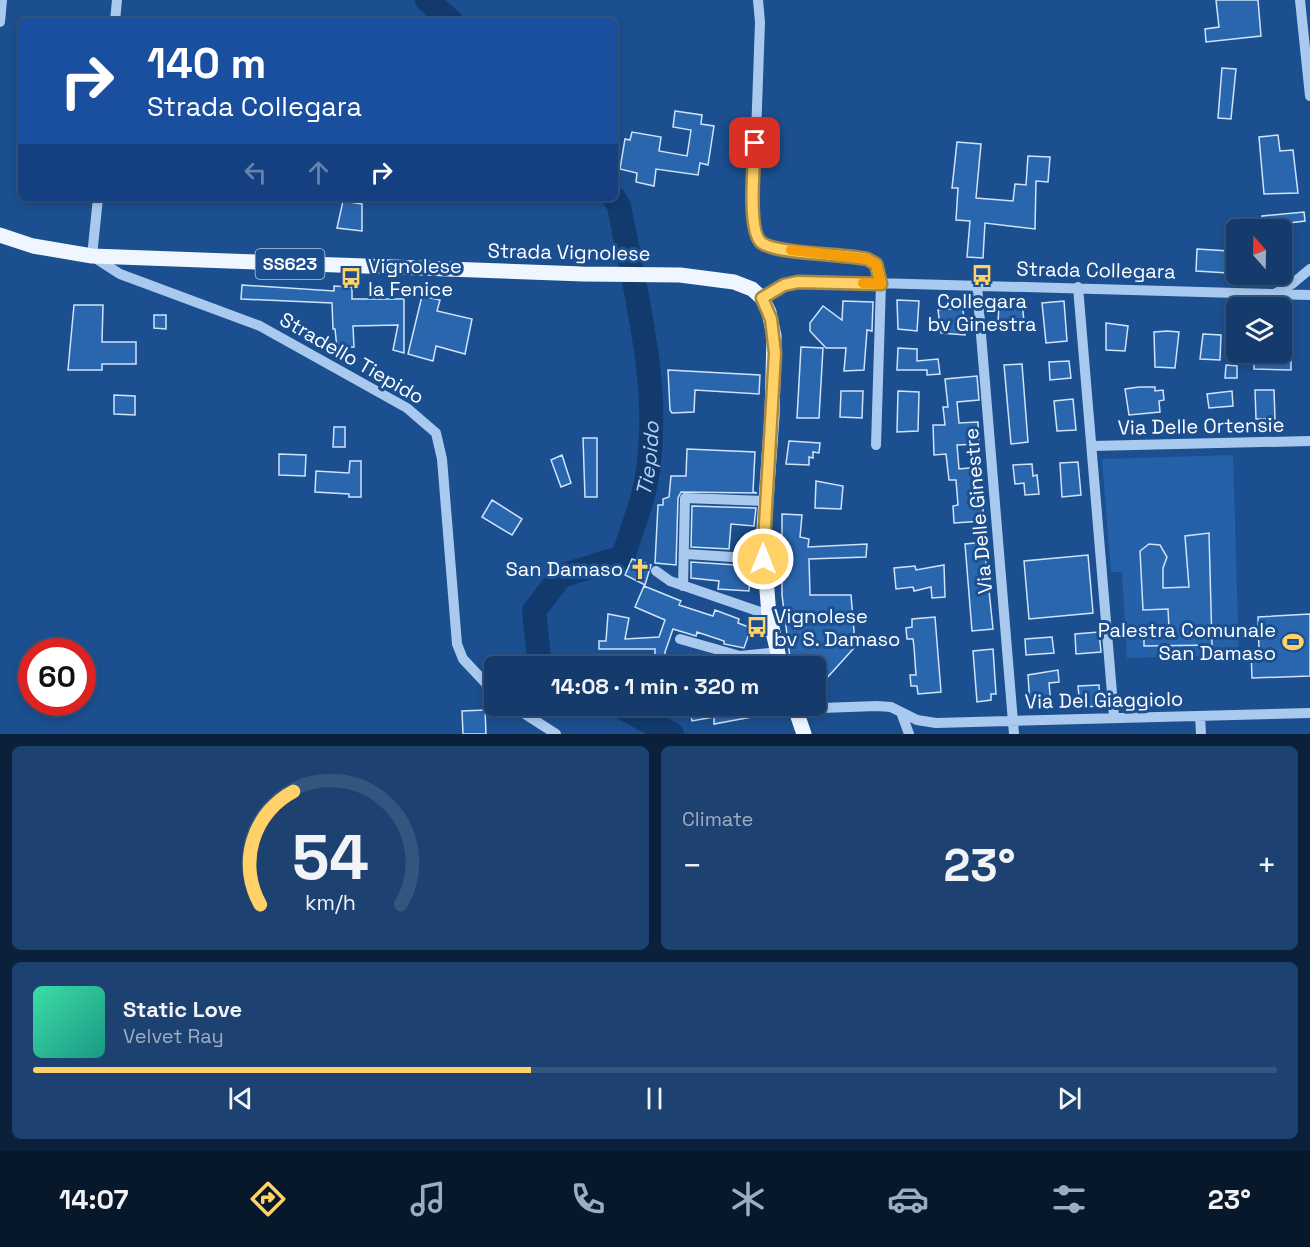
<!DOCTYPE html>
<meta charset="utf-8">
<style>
body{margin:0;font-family:"Space Grotesk",sans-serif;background:#1d4271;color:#f1f3f6;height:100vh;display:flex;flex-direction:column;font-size:22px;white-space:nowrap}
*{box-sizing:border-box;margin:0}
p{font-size:20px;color:#9dadc1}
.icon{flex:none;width:33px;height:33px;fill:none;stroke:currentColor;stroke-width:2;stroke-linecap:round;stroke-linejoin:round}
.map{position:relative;height:734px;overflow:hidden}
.drawer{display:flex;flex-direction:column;gap:12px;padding:12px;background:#0b203b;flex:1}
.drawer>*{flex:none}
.top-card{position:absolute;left:18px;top:18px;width:600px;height:183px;border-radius:9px;box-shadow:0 3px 9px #0003,0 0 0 2px #33557e;background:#1a4fa0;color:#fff;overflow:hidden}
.needle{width:39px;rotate:340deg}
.controls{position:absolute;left:1226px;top:219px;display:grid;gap:12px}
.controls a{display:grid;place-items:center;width:66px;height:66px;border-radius:9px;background:#143b6b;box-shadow:0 3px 9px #0003,0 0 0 2px #33557e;font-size:30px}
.speed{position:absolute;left:18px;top:638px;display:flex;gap:12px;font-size:30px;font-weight:700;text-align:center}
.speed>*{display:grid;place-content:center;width:78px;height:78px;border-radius:50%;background:#143b6b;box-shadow:0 3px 9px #0003,0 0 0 2px #33557e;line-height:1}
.speed .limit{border:9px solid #d22;background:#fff;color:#111}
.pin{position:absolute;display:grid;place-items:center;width:51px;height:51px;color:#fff;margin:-26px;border-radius:12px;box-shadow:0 3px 9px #0006}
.me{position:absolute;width:66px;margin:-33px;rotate:0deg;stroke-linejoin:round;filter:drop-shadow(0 0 4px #0008)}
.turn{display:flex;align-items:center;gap:21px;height:126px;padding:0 30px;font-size:27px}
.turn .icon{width:78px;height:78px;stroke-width:2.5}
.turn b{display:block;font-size:42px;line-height:51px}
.lanes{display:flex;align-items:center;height:57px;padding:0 30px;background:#0003;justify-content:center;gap:30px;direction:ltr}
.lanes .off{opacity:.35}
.big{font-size:45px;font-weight:700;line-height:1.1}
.drawer .tile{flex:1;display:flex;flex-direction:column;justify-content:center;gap:9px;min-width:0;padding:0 21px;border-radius:9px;background:#1d4271}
.drawer .dial{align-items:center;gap:0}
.dial svg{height:156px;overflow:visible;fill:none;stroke:#33557e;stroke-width:7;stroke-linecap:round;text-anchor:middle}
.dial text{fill:#f1f3f6;stroke:none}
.song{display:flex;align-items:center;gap:18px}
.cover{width:72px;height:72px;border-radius:9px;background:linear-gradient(135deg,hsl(160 70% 55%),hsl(170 70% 35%))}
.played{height:6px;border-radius:3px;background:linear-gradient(90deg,#ffd166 40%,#33557e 40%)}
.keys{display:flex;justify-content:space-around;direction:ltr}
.heat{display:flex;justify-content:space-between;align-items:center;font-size:33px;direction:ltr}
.drawer .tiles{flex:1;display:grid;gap:12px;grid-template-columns:1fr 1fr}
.tile:last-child{grid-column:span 2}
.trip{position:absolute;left:484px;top:656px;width:342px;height:60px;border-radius:9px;background:#143b6b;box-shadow:0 3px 9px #0003,0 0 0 2px #33557e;font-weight:700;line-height:60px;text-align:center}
.dock{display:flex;height:96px;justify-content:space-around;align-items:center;background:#08182b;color:#9dadc1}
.dock .icon{width:42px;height:42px}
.dock .current{color:#ffd166}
.dock b{font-size:27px;color:#f1f3f6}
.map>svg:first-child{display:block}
.green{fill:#2461a8}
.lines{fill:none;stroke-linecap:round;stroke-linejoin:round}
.river{stroke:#123a6d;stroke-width:24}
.building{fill:#2a66ad;stroke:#cfe3fa;stroke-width:1.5}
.minor{stroke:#a9c9ee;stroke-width:10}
.major{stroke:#f0f6ff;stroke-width:15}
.route-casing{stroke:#a68842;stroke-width:15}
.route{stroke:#ffd166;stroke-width:10}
.slow{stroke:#f59e0b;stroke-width:10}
.labels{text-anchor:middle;stroke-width:6;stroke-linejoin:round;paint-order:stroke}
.shield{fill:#1b4f8f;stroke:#bbcadd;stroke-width:1.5}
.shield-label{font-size:18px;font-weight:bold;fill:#fff}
.street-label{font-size:20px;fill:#fff;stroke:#1b4f8f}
.poi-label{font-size:20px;fill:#fff;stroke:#1b4f8f;text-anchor:start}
.water-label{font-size:21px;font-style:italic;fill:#b5d3f5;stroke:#1b4f8f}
</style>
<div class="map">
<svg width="1310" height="734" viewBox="0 0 1310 734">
<rect width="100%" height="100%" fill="#1b4f8f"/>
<path class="green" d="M1233,455L1239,655L1127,658L1122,572H1111L1102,459Z"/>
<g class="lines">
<g class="river">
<path d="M427,0L451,21"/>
<path id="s1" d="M540,666L534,611L561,576L623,557C630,534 640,511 645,487C664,395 636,297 619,206L614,198"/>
<path d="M617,705L672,734"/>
</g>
</g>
<path class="building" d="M1216,0H1258L1261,36L1206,42L1205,29L1219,27Z
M1222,68L1236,69L1231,119L1218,118Z
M675,111L702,115L701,124L714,126L708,165L700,163L698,175L656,169L654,186L636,182L637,173L620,169L625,139L630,140L632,132L661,137L659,151L687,156L691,130L673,127Z
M1278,135L1280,151L1293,150L1298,193L1264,194L1259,137Z
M957,142L981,144L976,198L1013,201L1015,184L1026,185L1028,156L1050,157L1048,182L1036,181L1035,229L985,223L983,258L967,257L970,221L956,220L958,188H952Z
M343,201L362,204V231L337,228Z
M1304,212L1305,221L1263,226L1262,216Z
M1197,249L1229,251L1228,273L1196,271Z
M242,285L334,291V286L352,287V299H404V353L393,350L398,325L353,326L354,347L337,348L335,329H333L332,303L241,299Z
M422,296L440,300L437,311L472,319L465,354L436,346L433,361L408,354Z
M897,300L919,301L917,331L898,329Z
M843,301L873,302L872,331L867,330L864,370L844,371L846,348H826L810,331V323L823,306L842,320Z
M1022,301L1024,322L998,324L999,303Z
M1064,301L1067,341L1046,343L1042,303Z
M74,305H103L102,342H136V364H102V370H68Z
M963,308L965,335L941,333L938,310Z
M154,315H166V329L154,328Z
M1106,323L1128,326L1125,351L1106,350Z
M1167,331L1179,332L1175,368L1155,367L1154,332Z
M1203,334L1221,335L1220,360L1200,359Z
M1281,345H1291V370L1254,369V352H1281Z
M801,347L823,348L819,418H797Z
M898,348L917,349V361L938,359L940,374L927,375V370H897Z
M1069,361L1071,378L1050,380L1049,362Z
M1022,364L1028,442L1011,444L1004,365Z
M1226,365L1237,366V378H1225Z
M668,370L760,375L759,394L695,390L694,412L672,413L670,410Z
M977,376L979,400L957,402L959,423L978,422L979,444L957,445L959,469L979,467L984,521L954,523L953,506L958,505L956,480H949L946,454L934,455L933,425H945L943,407H948L945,379Z
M1139,387H1155V391L1163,390L1164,400L1159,401L1160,412L1129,415L1125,389Z
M1255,390H1274L1275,419H1256Z
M841,391H863L862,418L840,417Z
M898,391L919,392L918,431L897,432Z
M1232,391L1233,406L1209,408L1207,394Z
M114,395L135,396V415L114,414Z
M1073,399L1076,430L1057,431L1054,401Z
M334,427H345V447H333Z
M583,438H597V497H585Z
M789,441L820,443L819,453L813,452V458L809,457V465L786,464Z
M687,449L755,452L753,492L757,493L681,492L678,498L676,565L655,563L658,505H663V499L669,497L671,476H686Z
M279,454L306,455L305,476L279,475Z
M562,455L571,483L561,487L551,460Z
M350,461H361V497H349V494L315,492L316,471L349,473Z
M1078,462L1081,495L1062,497L1060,463Z
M1032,464L1033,476L1037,475L1039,494L1025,495L1024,483L1015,484L1013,465Z
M816,481L843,486L841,509L815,508Z
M492,500L522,519L512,535L482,517Z
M692,506L756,508L754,526L731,524L729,549L691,547Z
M782,514L802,515L800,537L809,539L808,547L867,544L866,557L809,559L810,595H851L854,631V648L825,680L816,683V666H791L782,595Z
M1209,533L1212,645L1144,646V629L1169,628L1168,609L1143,610L1140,551L1149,544L1160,545L1167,557L1163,568V588L1189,587L1185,536Z
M984,542L993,629L972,631L965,544Z
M1088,555L1093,613L1029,619L1024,561Z
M632,559L651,565L645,585L625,575Z
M691,562L751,566L749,591L718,589L719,581L691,578Z
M944,565L945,597L932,598L931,587L914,591L913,587L896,589L894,568L915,566L916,570Z
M644,586L681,601L679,605L713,616L715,610L739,619L738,623L751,628L744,648L724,644V641L697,632L696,636L673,629L665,652V666H655V649H599V641H606L608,614L629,618L625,639L659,637L665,620L635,607Z
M1310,614V676L1252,678L1251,651L1259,650L1258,617Z
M935,617L941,692L918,694L917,686H911L910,675H916L914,647L913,639H907L906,628L912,627V619Z
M1099,632L1101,652L1076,654L1075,634Z
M1052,637L1054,653L1026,655L1025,639Z
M993,649L996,694H991V700L977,702L973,651Z
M1058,670L1059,682L1049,683L1051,705L1030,706L1028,675Z
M1099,685L1100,706L1080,707L1078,686Z
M689,705H741V708L783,705L784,711L714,724V717L692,721Z
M485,710L486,734H463L462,711Z"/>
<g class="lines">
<path class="minor" d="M758,0L760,22L753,220C755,228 755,237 761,242C781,260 847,245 876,264L881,283L876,445
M1300,0L1310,96
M115,21L117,0
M0,22L2,0
M98,198L92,256L120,274L260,326L407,408L436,433L442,459L457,644L463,659L495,693
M977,286L1014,734
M1078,287L1114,717
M1276,293L1292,284L1310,269
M762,298L785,285L804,281L1310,295
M1092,446L1310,441
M686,554L763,559
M656,571L670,581L769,615
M683,586L685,498L766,501
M680,639L740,656L778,652
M511,705L556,734
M795,709L877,706L891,707L917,720L936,723L1310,713
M901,712L909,734
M1200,716L1201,734"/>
<path class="major" d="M0,235L33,246L92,256L583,274L680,275L734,282L752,289L762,298L769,312L774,336L772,416L763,542L769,615L781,666
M794,705L804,734"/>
</g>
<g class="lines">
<defs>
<path id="route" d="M755,143C754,162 747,233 762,243C777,254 845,254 867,259L876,264L881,284L798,282L784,285L762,298L771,319L775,353L763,559"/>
</defs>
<use href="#route" class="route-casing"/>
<use href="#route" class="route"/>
<path class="slow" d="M791,250L867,259L876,264L881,284L863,283"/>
</g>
<defs>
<symbol id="bus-bare" viewBox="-9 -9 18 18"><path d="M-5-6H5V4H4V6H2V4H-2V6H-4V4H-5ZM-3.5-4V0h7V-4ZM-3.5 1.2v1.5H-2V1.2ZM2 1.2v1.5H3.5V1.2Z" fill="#ffd166" stroke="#1b4f8f" stroke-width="2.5" paint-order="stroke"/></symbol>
<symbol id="church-bare" viewBox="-9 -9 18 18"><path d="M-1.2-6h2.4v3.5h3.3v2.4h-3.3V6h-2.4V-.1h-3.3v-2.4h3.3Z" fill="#ffd166" stroke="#1b4f8f" stroke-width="2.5" paint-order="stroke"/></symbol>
<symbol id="stadium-bare" viewBox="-9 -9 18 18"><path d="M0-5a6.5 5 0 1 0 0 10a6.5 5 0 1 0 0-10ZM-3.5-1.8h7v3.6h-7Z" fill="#ffd166" stroke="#1b4f8f" stroke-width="2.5" paint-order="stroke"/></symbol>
</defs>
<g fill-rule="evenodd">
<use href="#bus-bare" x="967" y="260" width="30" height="30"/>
<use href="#bus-bare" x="336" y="263" width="30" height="30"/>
<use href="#church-bare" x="625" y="554" width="30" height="30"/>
<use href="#bus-bare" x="742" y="612" width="30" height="30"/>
<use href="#stadium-bare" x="1278" y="627" width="30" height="30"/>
</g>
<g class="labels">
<rect class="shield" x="255.5" y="249" width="69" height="30" rx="4.5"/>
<g class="shield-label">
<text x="290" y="270">SS623</text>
</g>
<g class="street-label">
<text transform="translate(569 252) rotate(1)" y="7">Strada Vignolese</text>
<text transform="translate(1096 270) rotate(1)" y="7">Strada Collegara</text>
<text transform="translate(352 358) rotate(30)" y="7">Stradello Tiepido</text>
<text transform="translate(1201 426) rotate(-1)" y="7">Via Delle Ortensie</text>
<text transform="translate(978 511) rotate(-95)" y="7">Via Delle Ginestre</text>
<text transform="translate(1104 700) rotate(-1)" y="7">Via Del Giaggiolo</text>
</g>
<g class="poi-label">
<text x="368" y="273">Vignolese<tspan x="368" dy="23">la Fenice</tspan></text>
<text x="982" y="308" text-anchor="middle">Collegara<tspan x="982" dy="23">bv Ginestra</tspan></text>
<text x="623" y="576" text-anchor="end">San Damaso</text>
<text x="774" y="623">Vignolese<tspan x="774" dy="23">bv S. Damaso</tspan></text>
<text x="1276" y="637" text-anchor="end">Palestra Comunale<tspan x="1276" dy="23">San Damaso</tspan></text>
</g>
<g class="water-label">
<text dy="7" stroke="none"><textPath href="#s1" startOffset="266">Tiepido</textPath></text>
</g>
</g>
</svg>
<div class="controls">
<a><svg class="needle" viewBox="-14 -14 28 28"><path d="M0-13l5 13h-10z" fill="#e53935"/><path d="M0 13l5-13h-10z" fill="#9dadc1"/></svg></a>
<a><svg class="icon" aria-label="layers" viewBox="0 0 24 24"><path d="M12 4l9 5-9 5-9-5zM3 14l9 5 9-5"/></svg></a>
</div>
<div class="speed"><div class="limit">60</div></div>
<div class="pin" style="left:755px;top:143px;background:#d93025"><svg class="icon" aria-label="arrive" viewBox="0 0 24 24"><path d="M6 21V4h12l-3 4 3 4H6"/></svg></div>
<svg class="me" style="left:763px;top:559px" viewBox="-20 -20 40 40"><circle r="17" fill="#ffd166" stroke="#fff" stroke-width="3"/><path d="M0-11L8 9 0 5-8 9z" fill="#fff"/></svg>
<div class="trip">14:08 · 1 min · 320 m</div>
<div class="top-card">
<div class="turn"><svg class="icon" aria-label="right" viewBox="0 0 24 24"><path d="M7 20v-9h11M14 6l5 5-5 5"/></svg><div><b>140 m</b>Strada Collegara</div></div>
<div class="lanes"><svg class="icon off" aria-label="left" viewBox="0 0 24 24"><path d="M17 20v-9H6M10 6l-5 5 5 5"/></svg><svg class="icon off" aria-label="ahead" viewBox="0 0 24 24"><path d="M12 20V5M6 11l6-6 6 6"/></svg><svg class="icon" aria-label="right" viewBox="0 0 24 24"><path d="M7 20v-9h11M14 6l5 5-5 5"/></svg></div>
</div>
</div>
<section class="drawer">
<div class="tiles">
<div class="tile dial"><svg viewBox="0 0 100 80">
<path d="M14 69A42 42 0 1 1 86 69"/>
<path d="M14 69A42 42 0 0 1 31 11" stroke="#ffd166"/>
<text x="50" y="56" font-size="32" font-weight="700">54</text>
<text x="50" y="72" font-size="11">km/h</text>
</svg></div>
<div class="tile"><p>Climate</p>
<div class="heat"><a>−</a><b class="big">23°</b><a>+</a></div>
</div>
<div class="tile">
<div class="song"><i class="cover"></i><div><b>Static Love</b><p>Velvet Ray</p></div></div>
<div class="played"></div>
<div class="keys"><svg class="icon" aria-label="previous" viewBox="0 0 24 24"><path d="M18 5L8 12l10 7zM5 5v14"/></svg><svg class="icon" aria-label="pause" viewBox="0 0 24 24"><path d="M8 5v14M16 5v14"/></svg><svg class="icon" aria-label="next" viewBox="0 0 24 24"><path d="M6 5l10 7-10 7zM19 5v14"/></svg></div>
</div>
</div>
</section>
<nav class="dock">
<b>14:07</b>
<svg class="icon current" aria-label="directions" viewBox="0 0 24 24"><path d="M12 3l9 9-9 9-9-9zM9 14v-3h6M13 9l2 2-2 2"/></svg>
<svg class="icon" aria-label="music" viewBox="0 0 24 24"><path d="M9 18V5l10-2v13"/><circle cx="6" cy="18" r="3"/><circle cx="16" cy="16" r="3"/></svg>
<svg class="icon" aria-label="phone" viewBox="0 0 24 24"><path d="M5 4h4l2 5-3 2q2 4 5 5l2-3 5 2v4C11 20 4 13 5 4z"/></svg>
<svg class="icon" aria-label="climate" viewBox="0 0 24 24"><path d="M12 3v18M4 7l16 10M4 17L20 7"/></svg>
<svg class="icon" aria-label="car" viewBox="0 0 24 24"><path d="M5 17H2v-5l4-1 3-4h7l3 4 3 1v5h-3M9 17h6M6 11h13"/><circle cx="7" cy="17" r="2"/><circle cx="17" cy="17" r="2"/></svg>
<svg class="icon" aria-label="filters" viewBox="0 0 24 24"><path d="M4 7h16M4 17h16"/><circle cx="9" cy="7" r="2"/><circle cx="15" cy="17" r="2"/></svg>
<b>23°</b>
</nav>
